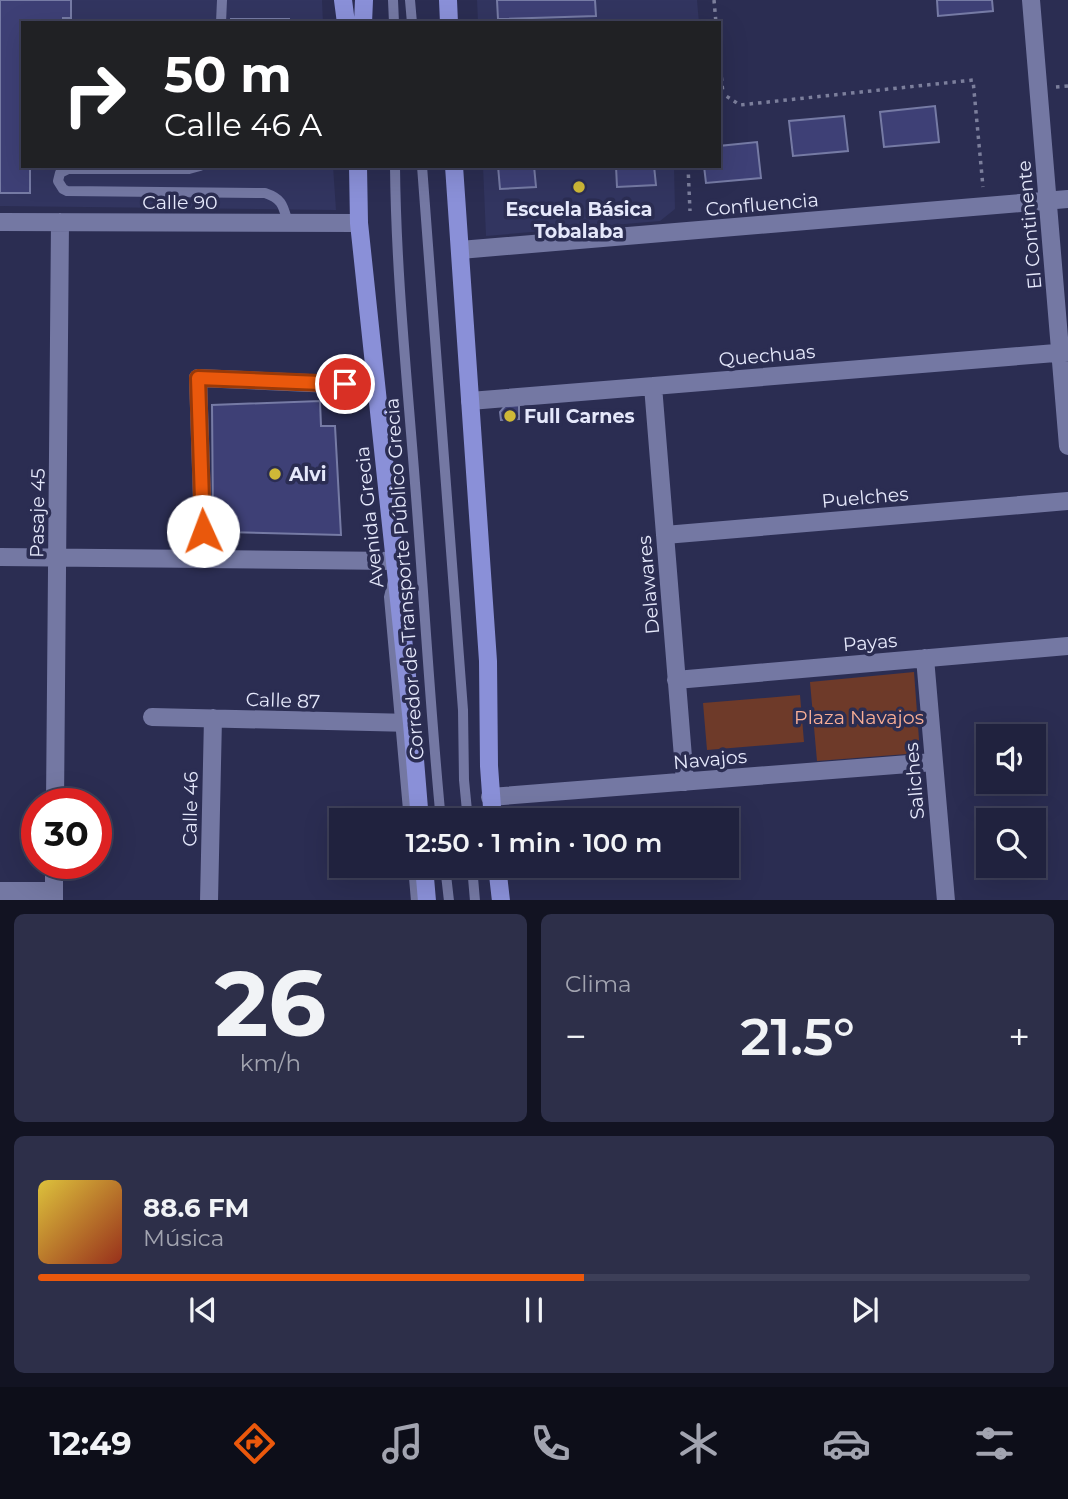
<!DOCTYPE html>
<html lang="es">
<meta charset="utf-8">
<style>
body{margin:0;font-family:Montserrat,sans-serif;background:#2d2f49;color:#f1f3f6;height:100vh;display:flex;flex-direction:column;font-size:26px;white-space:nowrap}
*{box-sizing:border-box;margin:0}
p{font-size:23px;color:#a2a4b0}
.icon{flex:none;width:38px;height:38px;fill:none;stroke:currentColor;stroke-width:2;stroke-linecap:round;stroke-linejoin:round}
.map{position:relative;height:900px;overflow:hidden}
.details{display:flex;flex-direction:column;gap:14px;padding:14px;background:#121322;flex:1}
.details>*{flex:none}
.guide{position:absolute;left:21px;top:21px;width:700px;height:147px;border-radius:0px;box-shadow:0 7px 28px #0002,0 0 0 2px #3d3f58;background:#202124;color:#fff;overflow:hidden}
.tools{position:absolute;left:976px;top:724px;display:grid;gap:14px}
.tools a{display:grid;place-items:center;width:70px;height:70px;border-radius:0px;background:#20223e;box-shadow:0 7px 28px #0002,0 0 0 2px #3d3f58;font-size:35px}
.speed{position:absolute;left:21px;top:788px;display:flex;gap:14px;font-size:35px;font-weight:700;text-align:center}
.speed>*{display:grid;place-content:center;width:91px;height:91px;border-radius:50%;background:#20223e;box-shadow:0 7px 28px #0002,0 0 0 2px #3d3f58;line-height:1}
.speed .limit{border:10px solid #d22;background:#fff;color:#111}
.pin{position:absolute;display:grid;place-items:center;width:60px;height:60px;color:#fff;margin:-30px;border:4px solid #fff;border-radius:50%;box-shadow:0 2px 7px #0007}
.me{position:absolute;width:77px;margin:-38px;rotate:358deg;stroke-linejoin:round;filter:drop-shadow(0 0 5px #0008)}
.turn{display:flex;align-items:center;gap:24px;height:147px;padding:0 28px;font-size:32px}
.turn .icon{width:91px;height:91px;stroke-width:2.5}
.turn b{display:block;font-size:49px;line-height:60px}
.big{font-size:52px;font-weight:600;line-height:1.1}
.details .card{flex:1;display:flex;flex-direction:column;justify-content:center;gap:10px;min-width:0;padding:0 24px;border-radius:10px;background:#2d2f49}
.details .dial{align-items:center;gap:0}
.dial b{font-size:91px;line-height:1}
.song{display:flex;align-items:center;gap:21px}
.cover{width:84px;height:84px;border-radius:10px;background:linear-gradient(135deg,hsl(50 70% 55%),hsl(10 70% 35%))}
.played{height:7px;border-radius:4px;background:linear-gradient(90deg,#ea580c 55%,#3d3f58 55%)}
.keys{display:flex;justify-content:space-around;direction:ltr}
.heat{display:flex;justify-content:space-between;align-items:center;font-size:38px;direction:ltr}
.details .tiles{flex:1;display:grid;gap:14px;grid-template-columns:1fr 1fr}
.card:last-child{grid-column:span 2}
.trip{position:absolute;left:329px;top:808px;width:410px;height:70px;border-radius:0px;background:#20223e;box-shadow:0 7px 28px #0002,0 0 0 2px #3d3f58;font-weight:600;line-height:70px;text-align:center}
.menu{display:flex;height:112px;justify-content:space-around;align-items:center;background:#0d0e19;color:#a2a4b0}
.menu .icon{width:49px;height:49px}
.menu .current{color:#ea580c}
.menu b{font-size:32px;color:#f1f3f6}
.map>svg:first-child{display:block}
.built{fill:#323560}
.green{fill:#6e3a29}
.building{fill:#3e4076;stroke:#767ba5;stroke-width:2}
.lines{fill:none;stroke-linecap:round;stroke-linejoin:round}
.path{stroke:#7c7f9c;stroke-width:3.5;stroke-dasharray:3.5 5;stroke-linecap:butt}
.lane{stroke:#7478a3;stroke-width:10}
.street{stroke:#7478a3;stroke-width:18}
.primary{stroke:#8a90d8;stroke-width:18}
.route-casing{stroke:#983908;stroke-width:18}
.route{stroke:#ea580c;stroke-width:12}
.poi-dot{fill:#ceb837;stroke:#2b2d52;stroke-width:2.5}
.labels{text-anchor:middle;stroke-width:7;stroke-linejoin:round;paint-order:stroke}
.street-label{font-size:19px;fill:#e5e8fb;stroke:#2b2d52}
.poi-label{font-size:19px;font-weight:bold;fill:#e5e8fb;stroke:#2b2d52;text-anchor:start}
.park-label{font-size:19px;fill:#faaf96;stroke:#2b2d52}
</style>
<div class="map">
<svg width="1068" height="901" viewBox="0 0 1068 901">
<rect width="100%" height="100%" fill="#2b2d52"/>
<path class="built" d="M0,0H322L323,23H23V166H333L336,210L0,206Z
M477,0H697L699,23H478Z
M483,166H674L675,209L660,221L486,236Z"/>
<path class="green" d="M914,672L920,753L817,761L810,682Z
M800,695L804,742L707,750L703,703Z"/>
<path class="building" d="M0,0H71V18H63V23H23V166H30V193H0Z
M497,0H595L596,16L498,19Z
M937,0H992L993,11L938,16Z
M231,19H289V23H231Z
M935,106L939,142L884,147L880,112Z
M844,116L848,151L793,156L789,121Z
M757,142L761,178L706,183L704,166H719V146Z
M498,166H534L536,187L500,189Z
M616,166H654L656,185L617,187Z
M320,401L321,426H335L341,535L224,532L213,523L212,405Z
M519,405V419L501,420L500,412L505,406Z"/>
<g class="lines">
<path class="path" d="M714,0L716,23
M719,52L723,94
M1056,87L1068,86
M719,95L723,94L740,105L973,80L983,187
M688,166L690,211"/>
<path class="lane" d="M393,0L394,23
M410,0L412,23
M221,23L222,0
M200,166L189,169H68L60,173L58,181L63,189L67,191L265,193C283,199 283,206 288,223
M395,166C396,272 407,378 415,483C424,596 430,708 441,821
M422,166L463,710L464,780L468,821
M393,581L389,597L409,821
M413,866L416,901
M445,866L449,901
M472,866L475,901"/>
<path class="street" d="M1031,0L1068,446
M0,222L359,223
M460,250L1068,199
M653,386L685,782
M470,401L1068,352
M665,535L1068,501
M0,557L395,561
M204,559L198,378L376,386
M925,658L946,901
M676,680L1068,646
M152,717L412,723
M490,797L934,762
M55,803L60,222
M0,891H54
M54,901V863
M209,901L213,718"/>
<path class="primary" d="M343,0L346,23
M448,0L449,23
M363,23L364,0
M358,166L359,223L412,723L420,821
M454,166L488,661L489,766L493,821
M424,866L427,901
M497,866L501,901"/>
</g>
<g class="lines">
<defs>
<path id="route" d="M203,531L198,378L345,384"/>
</defs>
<use href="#route" class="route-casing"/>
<use href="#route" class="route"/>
</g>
<g class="poi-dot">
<circle cx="579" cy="187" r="7"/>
<circle cx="510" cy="416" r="7"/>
<circle cx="275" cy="474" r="7"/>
</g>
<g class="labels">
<g class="street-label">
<text x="180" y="209">Calle 90</text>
<text transform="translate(762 204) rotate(-5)" y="7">Confluencia</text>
<text transform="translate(1029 225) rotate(-95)" y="7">El Continente</text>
<text transform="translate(767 355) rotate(-5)" y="7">Quechuas</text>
<text transform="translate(865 497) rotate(-5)" y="7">Puelches</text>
<text transform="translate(37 513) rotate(-89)" y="7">Pasaje 45</text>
<text transform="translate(369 517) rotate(-96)" y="7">Avenida Grecia</text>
<text transform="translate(404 579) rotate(-94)" y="7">Corredor de Transporte Público Grecia</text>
<text transform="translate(648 585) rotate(-95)" y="7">Delawares</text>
<text transform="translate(870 642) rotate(-5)" y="7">Payas</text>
<text transform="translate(283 700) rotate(2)" y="7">Calle 87</text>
<text transform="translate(710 759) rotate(-5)" y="7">Navajos</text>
<text transform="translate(914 781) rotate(-95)" y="7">Saliches</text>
<text transform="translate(190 809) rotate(-89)" y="7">Calle 46</text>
</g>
<g class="poi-label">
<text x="579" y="216" text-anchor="middle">Escuela Básica<tspan x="579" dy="22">Tobalaba</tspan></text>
<text x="524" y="423">Full Carnes</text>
<text x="289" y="481">Alvi</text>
</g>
<g class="park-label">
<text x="859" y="724">Plaza Navajos</text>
</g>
</g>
</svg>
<div class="tools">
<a><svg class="icon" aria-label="sound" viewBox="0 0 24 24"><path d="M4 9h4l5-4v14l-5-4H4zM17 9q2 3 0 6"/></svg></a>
<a><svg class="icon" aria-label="search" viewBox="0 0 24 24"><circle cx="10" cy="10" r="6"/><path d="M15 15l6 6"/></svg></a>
</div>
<div class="speed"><div class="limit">30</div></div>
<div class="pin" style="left:345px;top:384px;background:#d93025"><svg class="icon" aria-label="arrive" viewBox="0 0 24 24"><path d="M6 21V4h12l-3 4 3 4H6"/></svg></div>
<svg class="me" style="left:203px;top:531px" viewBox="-20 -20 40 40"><circle r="19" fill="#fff"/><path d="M0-13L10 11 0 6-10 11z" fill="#ea580c"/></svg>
<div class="trip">12:50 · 1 min · 100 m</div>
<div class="guide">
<div class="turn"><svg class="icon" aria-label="right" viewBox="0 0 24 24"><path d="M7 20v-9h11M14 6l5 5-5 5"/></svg><div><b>50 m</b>Calle 46 A</div></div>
</div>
</div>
<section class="details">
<div class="tiles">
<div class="card dial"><b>26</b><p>km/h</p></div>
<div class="card"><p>Clima</p>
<div class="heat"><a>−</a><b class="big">21.5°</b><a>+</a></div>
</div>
<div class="card">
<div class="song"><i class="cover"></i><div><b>88.6 FM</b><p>Música</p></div></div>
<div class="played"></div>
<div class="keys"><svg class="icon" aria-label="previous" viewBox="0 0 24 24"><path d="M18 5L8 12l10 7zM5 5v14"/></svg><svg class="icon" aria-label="pause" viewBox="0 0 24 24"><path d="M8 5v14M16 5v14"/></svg><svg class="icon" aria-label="next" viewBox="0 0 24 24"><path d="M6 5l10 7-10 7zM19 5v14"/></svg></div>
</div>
</div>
</section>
<nav class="menu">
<b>12:49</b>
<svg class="icon current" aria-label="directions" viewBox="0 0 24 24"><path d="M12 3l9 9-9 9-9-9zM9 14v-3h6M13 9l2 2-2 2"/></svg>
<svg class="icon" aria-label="music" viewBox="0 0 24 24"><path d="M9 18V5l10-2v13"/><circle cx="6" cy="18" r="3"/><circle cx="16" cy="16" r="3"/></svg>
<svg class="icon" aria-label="phone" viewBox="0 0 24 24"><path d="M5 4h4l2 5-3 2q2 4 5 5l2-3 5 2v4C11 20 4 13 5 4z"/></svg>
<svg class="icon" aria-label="climate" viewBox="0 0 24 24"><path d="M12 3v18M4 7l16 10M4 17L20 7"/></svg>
<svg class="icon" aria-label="car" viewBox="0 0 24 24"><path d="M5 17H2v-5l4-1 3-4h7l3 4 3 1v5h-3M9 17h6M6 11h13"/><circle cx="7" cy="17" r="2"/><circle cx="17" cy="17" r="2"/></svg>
<svg class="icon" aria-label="filters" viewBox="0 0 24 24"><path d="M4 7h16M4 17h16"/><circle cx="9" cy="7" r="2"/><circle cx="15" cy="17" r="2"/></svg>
</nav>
